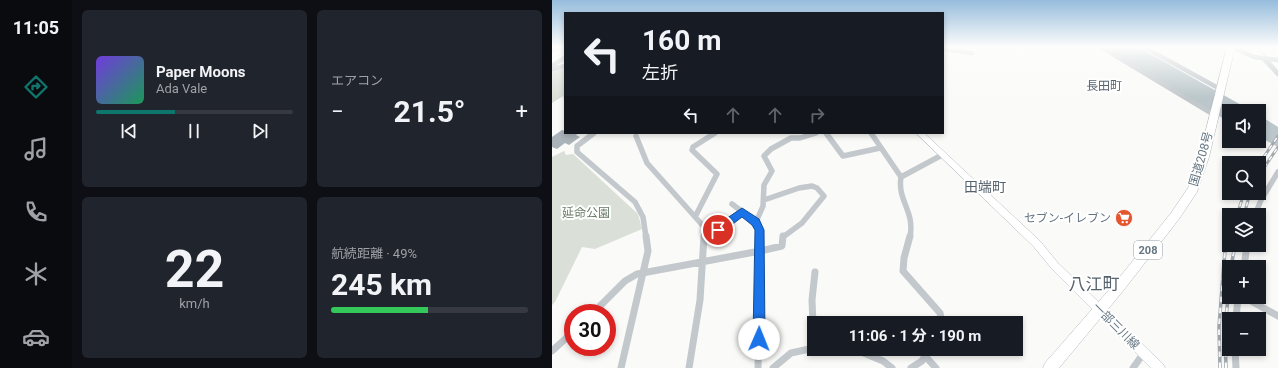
<!DOCTYPE html>
<html lang="ja">
<meta charset="utf-8">
<style>
body{margin:0;font-family:Roboto,"Noto Sans JP",sans-serif;background:#20242c;color:#f1f3f6;height:100vh;display:flex;flex-direction:column;font-size:15px;white-space:nowrap}
*{box-sizing:border-box;margin:0}
p{font-size:13px;color:#9ea1a6}
.icon{flex:none;width:22px;height:22px;fill:none;stroke:currentColor;stroke-width:2;stroke-linecap:round;stroke-linejoin:round}
.map{position:relative;flex:1;overflow:hidden}
.details{display:flex;flex-direction:column;gap:10px;padding:10px;background:#0d0f14;width:480px}
.details>*{flex:none}
.hud{position:absolute;left:12px;top:12px;width:380px;height:122px;border-radius:0px;box-shadow:0 2px 6px #0003;background:#171b24;color:#f1f3f6;overflow:hidden}
.tools{position:absolute;left:670px;top:104px;display:grid;gap:8px}
.tools a{display:grid;place-items:center;width:44px;height:44px;border-radius:0px;background:#171b24;box-shadow:0 2px 6px #0003;font-size:20px}
.speed{position:absolute;left:12px;top:304px;display:flex;gap:8px;font-size:20px;font-weight:700;text-align:center}
.speed>*{display:grid;place-content:center;width:52px;height:52px;border-radius:50%;background:#171b24;box-shadow:0 2px 6px #0003;line-height:1}
.speed .limit{border:6px solid #d22;background:#fff;color:#111}
.pin{position:absolute;display:grid;place-items:center;width:34px;height:34px;color:#fff;margin:-17px;border:2px solid #fff;border-radius:50%;box-shadow:0 1px 4px #0007}
.me{position:absolute;width:44px;margin:-22px;rotate:1deg;stroke-linejoin:round;filter:drop-shadow(0 0 3px #0008)}
.turn{display:flex;align-items:center;gap:14px;height:84px;padding:0 12px;font-size:18px}
.turn .icon{width:52px;height:52px;stroke-width:2.5}
.turn b{display:block;font-size:28px;line-height:34px}
.lanes{display:flex;align-items:center;height:38px;padding:0 12px;background:#0003;justify-content:center;gap:20px;direction:ltr}
.lanes .off{opacity:.35}
.big{font-size:30px;font-weight:700;line-height:1.1}
.details .tile{flex:1;display:flex;flex-direction:column;justify-content:center;gap:6px;min-width:0;padding:0 14px;border-radius:6px;background:#20242c}
.details .dial{align-items:center;gap:0}
.dial b{font-size:52px;line-height:1}
.song{display:flex;align-items:center;gap:12px}
.cover{width:48px;height:48px;border-radius:6px;background:linear-gradient(135deg,hsl(260 70% 55%),hsl(150 70% 35%))}
.played{height:4px;border-radius:2px;background:linear-gradient(90deg,#0f766e 40%,#363941 40%)}
.keys{display:flex;justify-content:space-around;direction:ltr}
.heat{display:flex;justify-content:space-between;align-items:center;font-size:22px;direction:ltr}
.charge{height:6px;border-radius:3px;background:linear-gradient(90deg,#34c759 49%,#363941 0)}
.details .tiles{flex:1;display:grid;gap:10px;grid-template-columns:repeat(2,1fr)}
.trip{position:absolute;left:255px;top:316px;width:216px;height:40px;border-radius:0px;background:#171b24;box-shadow:0 2px 6px #0003;font-weight:700;line-height:40px;text-align:center}
main{display:flex;flex:1;min-height:0}
.tab-bar{display:flex;flex-direction:column;width:72px;justify-content:space-around;align-items:center;background:#090b0e;color:#9ea1a6}
.tab-bar .icon{width:28px;height:28px}
.tab-bar .active{color:#0f766e}
.tab-bar b{font-size:18px;color:#f1f3f6}
.map>svg:first-child{display:block}
.green{fill:#dadfd7}
.water{fill:#bbc7cb}
.lines{fill:none;stroke-linecap:round;stroke-linejoin:round}
.stream{stroke:#bbc7cb;stroke-width:1}
.building{fill:#aab3b9}
.secondary-casing{stroke:#b3babf;stroke-width:1}
.trunk-casing{stroke:#b4b9bd;stroke-width:1}
.minor-far2{stroke:#c3c8cc;stroke-width:4.5}
.minor-far1{stroke:#c3c8cc;stroke-width:5.5}
.minor{stroke:#c3c8cc;stroke-width:7}
.secondary{fill:#fff;fill-rule:evenodd}
.trunk{fill:#fff;fill-rule:evenodd}
.rail-far1-casing{stroke:#a2aab0;stroke-width:3}
.rail-casing{stroke:#a2aab0;stroke-width:3.5}
.rail-far1{stroke:#fff;stroke-width:1.5;stroke-dasharray:4.5;stroke-linecap:butt}
.rail{stroke:#fff;stroke-width:2;stroke-dasharray:5.5;stroke-linecap:butt}
.route{fill:#1a73e8;stroke:#114b97}
.labels{text-anchor:middle;stroke-width:4;stroke-linejoin:round;paint-order:stroke}
.shield{fill:#fff;stroke:#939fa8;stroke-width:1}
.shield-label{font-size:11px;font-weight:bold;fill:#657683}
.far-quarter-label{font-size:12px;fill:#57646e;stroke:#fff}
.street-label{font-size:12px;fill:#657683;stroke:#fff}
.park-label{font-size:12px;fill:#687a64;stroke:#fff}
.poi-label{font-size:12px;fill:#657683;stroke:#fff;text-anchor:end}
.quarter-label{font-size:14px;fill:#57646e;stroke:#fff}
.near-quarter-label{font-size:17px;fill:#57646e;stroke:#fff}
</style>
<main>
<nav class="tab-bar">
<b>11:05</b>
<svg class="icon active" aria-label="directions" viewBox="0 0 24 24"><path d="M12 3l9 9-9 9-9-9zM9 14v-3h6M13 9l2 2-2 2"/></svg>
<svg class="icon" aria-label="music" viewBox="0 0 24 24"><path d="M9 18V5l10-2v13"/><circle cx="6" cy="18" r="3"/><circle cx="16" cy="16" r="3"/></svg>
<svg class="icon" aria-label="phone" viewBox="0 0 24 24"><path d="M5 4h4l2 5-3 2q2 4 5 5l2-3 5 2v4C11 20 4 13 5 4z"/></svg>
<svg class="icon" aria-label="climate" viewBox="0 0 24 24"><path d="M12 3v18M4 7l16 10M4 17L20 7"/></svg>
<svg class="icon" aria-label="car" viewBox="0 0 24 24"><path d="M5 17H2v-5l4-1 3-4h7l3 4 3 1v5h-3M9 17h6M6 11h13"/><circle cx="7" cy="17" r="2"/><circle cx="17" cy="17" r="2"/></svg>
</nav>
<section class="details">
<div class="tiles">
<div class="tile">
<div class="song"><i class="cover"></i><div><b>Paper Moons</b><p>Ada Vale</p></div></div>
<div class="played"></div>
<div class="keys"><svg class="icon" aria-label="previous" viewBox="0 0 24 24"><path d="M18 5L8 12l10 7zM5 5v14"/></svg><svg class="icon" aria-label="pause" viewBox="0 0 24 24"><path d="M8 5v14M16 5v14"/></svg><svg class="icon" aria-label="next" viewBox="0 0 24 24"><path d="M6 5l10 7-10 7zM19 5v14"/></svg></div>
</div>
<div class="tile"><p>エアコン</p>
<div class="heat"><a>−</a><b class="big">21.5°</b><a>+</a></div>
</div>
<div class="tile dial"><b>22</b><p>km/h</p></div>
<div class="tile"><p>航続距離 · 49%</p><b class="big">245 km</b><div class="charge"></div></div>
</div>
</section>
<div class="map">
<svg width="726" height="368" viewBox="0 0 726 368">
<rect width="100%" height="100%" fill="#fafaf8"/>
<path class="green" d="M13,69V102L11,96L0,103V71Z
M12,151L14,155L21,154L86,214L90,229L43,249L30,247L3,302L0,305V157Z"/>
<path class="water" d="M552,47H586L700,111H677V122Z
M707,115L726,127V147L707,137Z"/>
<g class="lines">
<path class="stream" d="M705,47L714,57
M717,60L726,71"/>
</g>
<path class="building" d="M10,130L13,131V133H27L24,135L28,137L17,145L13,143L5,149L0,147V137Z"/>
<g class="lines">
<defs>
<path id="secondary" d="M364,133H372L488,241L506,263L611,364L613,368H599L500,269L482,247Z"/>
<path id="trunk" d="M675,47H683L657,157L645,192L627,219L571,291L507,368H491L493,363L563,283L619,213L636,188L647,157Z"/>
</defs>
<use href="#secondary" class="secondary-casing"/>
<use href="#trunk" class="trunk-casing"/>
<path class="minor-far2" d="M549,47L662,115
M592,47L668,89
M680,47L702,57L726,60
M391,49L420,53
M0,51L6,47
M712,59L726,74
M0,66L13,57
M0,69L13,66"/>
<path class="minor-far1" d="M42,133L25,146V152L83,202L91,217L94,237
M274,133L291,156L328,148
M319,133L349,177
M84,136L95,163L153,228L152,237
M212,200L247,188L260,186L265,188L272,196L250,223L231,237
M180,204L204,222
M703,215L709,200L726,172
M143,217L165,174L140,150L141,147L163,133
M152,234L166,230L190,212
M208,237V230L204,222L211,206L212,185L220,171L212,156L219,149L239,138H248L264,133
M358,237C363,210 345,201 349,177L390,155"/>
<path class="minor" d="M208,236V251L230,246L231,236
M358,236L352,258L351,271L388,313L390,323
M692,267L695,245
M692,297L726,316
M41,313L73,281L85,274L208,251L206,368
M684,319L686,297
M262,348L260,300L263,272
M302,349L331,361L340,368
M683,349L684,368
M0,351L21,332
M374,357L384,368
M69,368L96,251L94,236
M137,368L148,300L152,236
M221,368L239,353L262,348
M359,368L370,361L377,349
M581,368L591,354"/>
<use href="#secondary" class="secondary"/>
<use href="#trunk" class="trunk"/>
<defs>
<path id="rail-far1" d="M707,164L726,136
M707,175L726,147
M685,215L692,193
M692,215L698,193"/>
<path id="rail" d="M679,267L683,245
M668,368L667,327L673,250L677,239
M674,368L673,328L677,287"/>
</defs>
<use href="#rail-far1" class="rail-far1-casing"/>
<use href="#rail" class="rail-casing"/>
<use href="#rail-far1" class="rail-far1"/>
<use href="#rail" class="rail"/>
</g>
<linearGradient id="sky" x2="0" y2="1"><stop stop-color="#96bcdc"/><stop offset="0.48" stop-color="#fdfdfc"/><stop offset="1" stop-color="#fdfdfc" stop-opacity="0"/></linearGradient>
<rect width="726" height="98" fill="url(#sky)"/>
<path class="route" d="M190,208L207,219L212,230L213,339L211,343L207,345L202,343L201,339L203,230L200,225L190,217L169,233L166,234L162,233L161,230L162,227Z"/>
<defs>
<symbol id="supermarket-disc" viewBox="-11 -11 22 22"><circle r="9.5" fill="#e4572e" stroke="#fff"/><path d="M-6-5.5h2.5l.6 2H6L4.5 2H-2.5L-4.4-4H-6ZM-1.5 3.2a1.3 1.3 0 1 0 .1 0ZM3 3.2a1.3 1.3 0 1 0 .1 0Z" fill="#fff"/></symbol>
</defs>
<g fill-rule="evenodd">
<use href="#supermarket-disc" x="562" y="208" width="20" height="20"/>
</g>
<g class="labels">
<rect class="shield" x="582" y="241" width="28" height="18" rx="3"/>
<g class="shield-label">
<text x="596" y="254">208</text>
</g>
<g class="far-quarter-label">
<text x="552" y="90">長田町</text>
</g>
<g class="street-label">
<text transform="translate(649 159) rotate(-74)" y="4">国道208号</text>
<text transform="translate(564 326) rotate(45)" y="4">一部三川線</text>
</g>
<g class="park-label">
<text x="34" y="217">延命公園</text>
</g>
<g class="poi-label">
<text x="559" y="222">セブン-イレブン</text>
</g>
<g class="quarter-label">
<text x="433" y="192">田端町</text>
</g>
<g class="near-quarter-label">
<text x="542" y="290">八江町</text>
</g>
</g>
</svg>
<div class="tools">
<a><svg class="icon" aria-label="sound" viewBox="0 0 24 24"><path d="M4 9h4l5-4v14l-5-4H4zM17 9q2 3 0 6"/></svg></a>
<a><svg class="icon" aria-label="search" viewBox="0 0 24 24"><circle cx="10" cy="10" r="6"/><path d="M15 15l6 6"/></svg></a>
<a><svg class="icon" aria-label="layers" viewBox="0 0 24 24"><path d="M12 4l9 5-9 5-9-5zM3 14l9 5 9-5"/></svg></a>
<a>+</a>
<a>−</a>
</div>
<div class="speed"><div class="limit">30</div></div>
<div class="pin" style="left:166px;top:230px;background:#d93025"><svg class="icon" aria-label="arrive" viewBox="0 0 24 24"><path d="M6 21V4h12l-3 4 3 4H6"/></svg></div>
<svg class="me" style="left:207px;top:339px" viewBox="-20 -20 40 40"><circle r="19" fill="#fff"/><path d="M0-13L10 11 0 6-10 11z" fill="#1a73e8"/></svg>
<div class="trip">11:06 · 1 分 · 190 m</div>
<div class="hud">
<div class="turn"><svg class="icon" aria-label="left" viewBox="0 0 24 24"><path d="M17 20v-9H6M10 6l-5 5 5 5"/></svg><div><b>160 m</b>左折</div></div>
<div class="lanes"><svg class="icon" aria-label="left" viewBox="0 0 24 24"><path d="M17 20v-9H6M10 6l-5 5 5 5"/></svg><svg class="icon off" aria-label="ahead" viewBox="0 0 24 24"><path d="M12 20V5M6 11l6-6 6 6"/></svg><svg class="icon off" aria-label="ahead" viewBox="0 0 24 24"><path d="M12 20V5M6 11l6-6 6 6"/></svg><svg class="icon off" aria-label="right" viewBox="0 0 24 24"><path d="M7 20v-9h11M14 6l5 5-5 5"/></svg></div>
</div>
</div>
</main>
